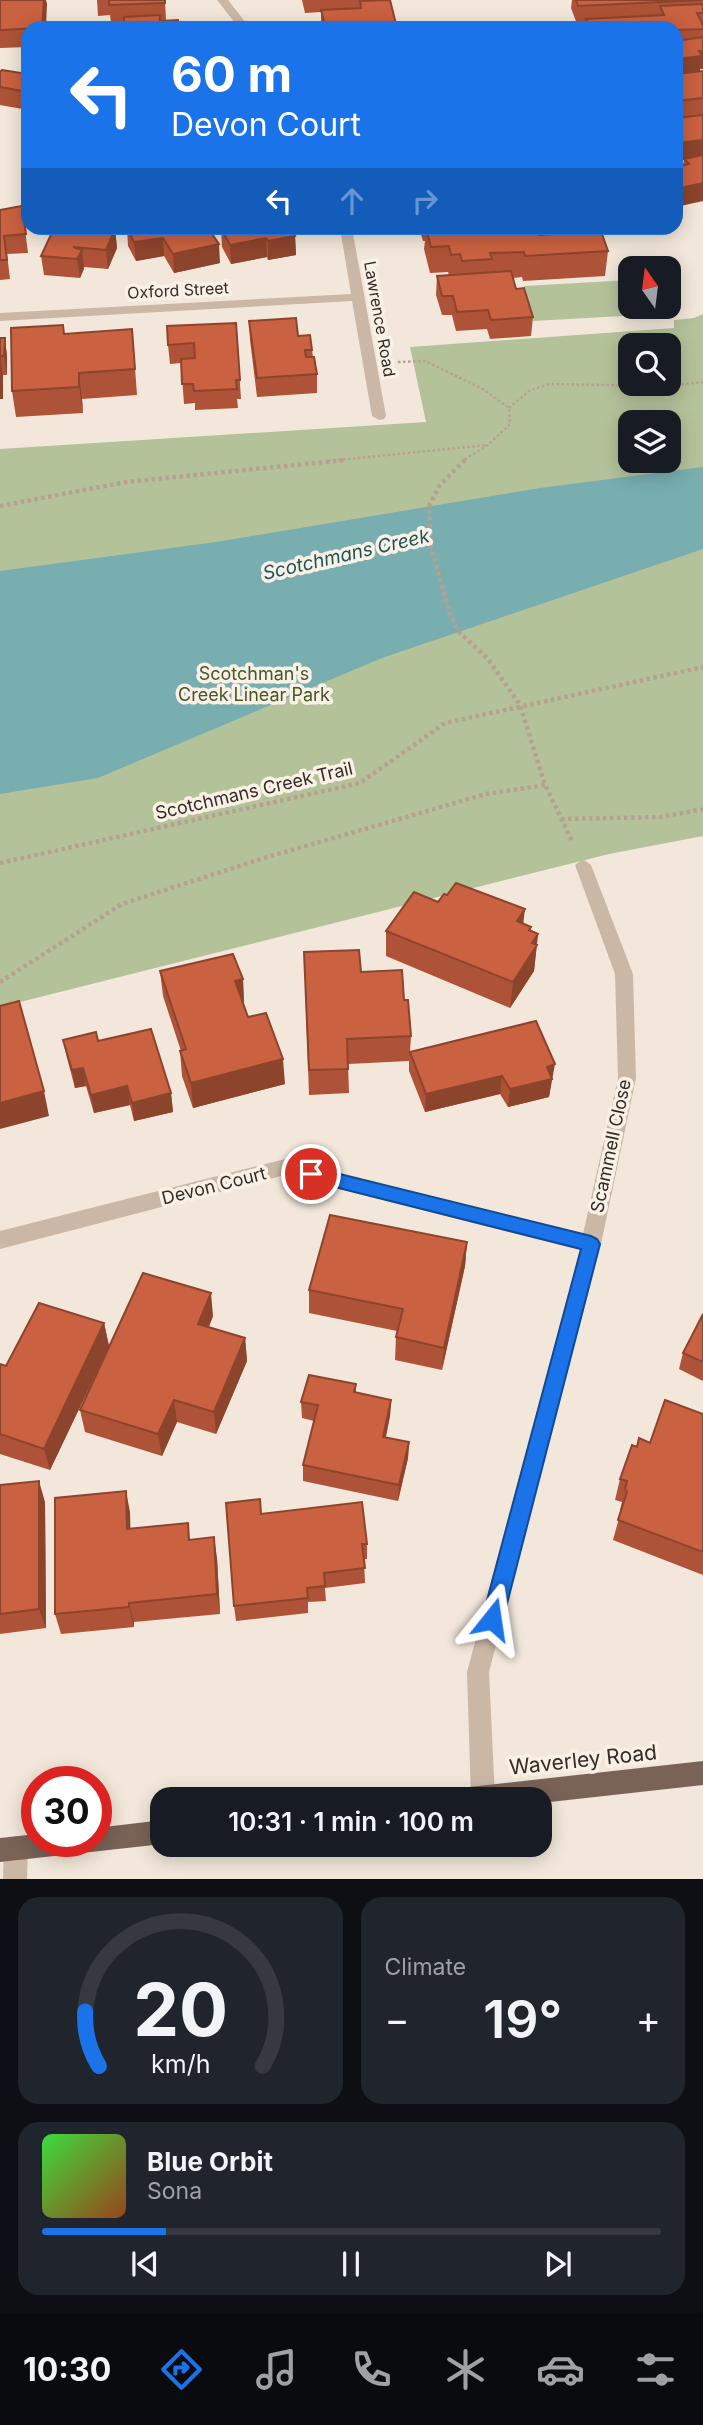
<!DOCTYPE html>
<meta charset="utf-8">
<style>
body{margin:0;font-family:Inter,sans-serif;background:#20242c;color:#f1f3f6;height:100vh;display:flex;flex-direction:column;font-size:26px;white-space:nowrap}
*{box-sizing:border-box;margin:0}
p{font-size:23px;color:#9ea1a6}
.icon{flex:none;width:38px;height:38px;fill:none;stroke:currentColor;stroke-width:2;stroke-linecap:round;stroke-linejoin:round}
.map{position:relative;height:1879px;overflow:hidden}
.drawer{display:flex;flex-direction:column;gap:18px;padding:18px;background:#0d0f14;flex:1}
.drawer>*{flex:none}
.banner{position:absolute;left:21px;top:21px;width:662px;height:214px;border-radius:21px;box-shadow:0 4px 18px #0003;background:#1a73e8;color:#fff;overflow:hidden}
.needle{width:46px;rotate:346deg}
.fabs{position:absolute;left:618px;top:256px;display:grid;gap:14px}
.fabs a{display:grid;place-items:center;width:63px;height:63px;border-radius:14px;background:#171b24;box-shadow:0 4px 18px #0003;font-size:35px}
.speed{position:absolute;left:21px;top:1766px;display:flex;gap:14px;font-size:35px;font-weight:700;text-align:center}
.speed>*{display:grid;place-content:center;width:91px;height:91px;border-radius:50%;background:#171b24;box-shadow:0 4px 18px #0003;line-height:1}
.speed .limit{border:10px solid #d22;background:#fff;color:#111}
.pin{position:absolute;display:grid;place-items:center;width:60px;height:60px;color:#fff;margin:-30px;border:4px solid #fff;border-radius:50%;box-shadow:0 2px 7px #0007}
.me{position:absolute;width:77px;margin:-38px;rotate:15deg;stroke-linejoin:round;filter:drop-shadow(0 0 5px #0008)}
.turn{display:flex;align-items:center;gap:24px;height:147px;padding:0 35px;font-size:32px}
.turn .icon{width:91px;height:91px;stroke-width:2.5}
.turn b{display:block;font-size:49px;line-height:60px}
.lanes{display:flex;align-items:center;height:66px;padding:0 35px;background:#0003;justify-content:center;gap:35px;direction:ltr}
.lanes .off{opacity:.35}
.big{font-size:52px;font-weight:600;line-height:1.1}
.drawer .card{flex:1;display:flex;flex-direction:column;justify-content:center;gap:10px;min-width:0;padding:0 24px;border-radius:21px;background:#20242c}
.drawer .dial{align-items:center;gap:0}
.dial svg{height:182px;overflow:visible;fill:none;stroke:#363941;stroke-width:7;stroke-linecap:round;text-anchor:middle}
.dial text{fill:#f1f3f6;stroke:none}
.song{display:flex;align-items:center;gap:21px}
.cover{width:84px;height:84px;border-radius:10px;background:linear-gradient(135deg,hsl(120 70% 55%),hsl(20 70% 35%))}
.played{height:7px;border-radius:4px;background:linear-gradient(90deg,#1a73e8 20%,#363941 20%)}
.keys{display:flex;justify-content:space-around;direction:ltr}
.heat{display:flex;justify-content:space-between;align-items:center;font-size:38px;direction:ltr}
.drawer .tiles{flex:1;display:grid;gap:18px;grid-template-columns:1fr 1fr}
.card:last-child{grid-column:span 2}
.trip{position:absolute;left:150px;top:1787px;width:402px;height:70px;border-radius:21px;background:#171b24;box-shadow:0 4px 18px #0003;font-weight:600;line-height:70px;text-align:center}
.dock{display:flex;height:112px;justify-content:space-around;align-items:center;background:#090b0e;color:#9ea1a6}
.dock .icon{width:49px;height:49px}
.dock .current{color:#1a73e8}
.dock b{font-size:32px;color:#f1f3f6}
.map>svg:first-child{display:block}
.green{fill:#b4c29a;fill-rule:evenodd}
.water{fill:#78aeb0}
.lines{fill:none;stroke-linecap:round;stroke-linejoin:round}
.path-far1{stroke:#b7a090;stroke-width:2.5;stroke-dasharray:2.5 2.5;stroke-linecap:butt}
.path{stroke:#b7a090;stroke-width:4.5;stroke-dasharray:3.5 3.5;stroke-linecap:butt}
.minor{fill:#cbb7a6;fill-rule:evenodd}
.major{fill:#796357;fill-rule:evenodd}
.wall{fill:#ae5337}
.shaded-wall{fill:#8d442d}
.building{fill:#ca6140;stroke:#8d442d;stroke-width:2}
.route{fill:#1a73e8;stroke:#114b97;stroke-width:2}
.labels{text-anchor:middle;stroke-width:7;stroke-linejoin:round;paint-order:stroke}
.far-street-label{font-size:16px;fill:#362c27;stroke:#faf1e6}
.park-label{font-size:18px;fill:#46562a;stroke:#faf1e6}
.street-label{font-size:18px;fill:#362c27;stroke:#faf1e6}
.water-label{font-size:19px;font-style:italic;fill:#1b5559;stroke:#faf1e6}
.near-street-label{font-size:21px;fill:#362c27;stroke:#faf1e6}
</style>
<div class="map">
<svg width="703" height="1879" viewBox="0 0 703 1879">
<rect width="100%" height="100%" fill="#f2e7da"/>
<path class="green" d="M630,280V306H656L659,314L533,321L524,286Z
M703,314V836L609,854L0,1007V449L426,422L410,347L674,328V320L694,318ZM630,345H668V383H630ZM630,422H668V460H630Z"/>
<path class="water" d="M703,467V549L382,658L98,778L0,794V571L216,542L540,488Z"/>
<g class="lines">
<path class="path-far1" d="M398,362L425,361L483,389L509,408L510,424L488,445L462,461
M509,408L530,390L550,384L666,386L703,382
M328,461L487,445"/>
<path class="path" d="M465,460L440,485L429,506L431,547L450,614L459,632L488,659L520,705L545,785L572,841
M0,506L126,482L345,460
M561,819L661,817L703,809
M0,863L360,783L445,723L703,667
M0,982L122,904L264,858L486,794L545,785"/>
<path class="minor" d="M217,0H228L250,28H239Z
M340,228H352L386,416L384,419L379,420L372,416L352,301L0,321V313L351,294Z
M583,859L591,865L633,974L636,1078L601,1244L489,1672L495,1798L471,1799L467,1672L580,1250L285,1175L0,1249V1231L285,1159L583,1234L618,1078L615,974L575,865Z
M16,1836L25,1839L28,1848L27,1879H3L4,1848L7,1839Z"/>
<path class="major" d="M703,1761V1785L541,1803V1799H457L461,1791L469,1787Z
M163,1820V1844L0,1862V1838L37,1834V1841H96V1828Z"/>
</g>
<path class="wall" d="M0,0H46V28H28V47L0,48Z
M97,0H165L166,21L111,23L110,15L98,16Z
M302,0H370L397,28H321V12L305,13Z
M572,0H703V69H700V71H703V201L683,165L684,160L676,161V28H585L586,23L577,24L571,8Z
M0,87L28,92V110L0,105Z
M22,206L28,253L7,254L10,279L0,280V210Z
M54,228H103L115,229L117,248L108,269L84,267L80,278L44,275L41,256Z
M127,228H208L220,263L174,273L164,256L136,261L128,246Z
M221,228L295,236L296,255L268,260L267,257L231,264L222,247Z
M419,228H508L509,232L539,235L608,251L605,276L523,281L522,277L513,278L516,289L533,317L531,336L490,339L487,329L456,331L452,315H442L436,295L437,276L449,275L448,272L430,273L424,249L425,241H423Z
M249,321L298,336L312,350L313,357L317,374V393L257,397L250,340Z
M236,323L241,399H237L238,408L195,410V403L184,404L181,363L170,364L168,345Z
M64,334L134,355L137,395L82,399L83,413L16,417L12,391Z
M0,338H5L7,357V375H3V399H0Z
M438,902L523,923L531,927V930L538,934L534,971L510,1008L386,956V931Z
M304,952L361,972L404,1000L411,1036L410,1052L553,1083H551L549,1097L508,1107L500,1094L425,1112L409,1071V1061L348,1064L349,1093L309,1095Z
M160,971L243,979L244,1005L248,1017L285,1084L193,1108L182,1076L180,1051H181L163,996Z
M63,1040L98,1041L171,1093L173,1112L134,1121L130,1105L94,1113L86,1086L75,1088L67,1058Z
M467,1242L465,1266L442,1370L395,1360L396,1337L397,1331L309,1313V1290Z
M703,1314V1381L679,1369L683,1353Z
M213,1316L209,1327L245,1338L247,1361L216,1434L177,1422L162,1456L85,1432L80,1410Z
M104,1323L109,1346L50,1470L0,1454V1364L6,1366Z
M356,1384V1393L391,1400L390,1416L386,1437L409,1442L408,1458L398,1501L303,1481V1465L314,1421L302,1418L301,1402Z
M703,1414V1575L613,1540L621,1511L620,1510L622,1502L615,1500L620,1479L637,1447L650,1443Z
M0,1485L45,1502L46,1628L0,1634Z
M130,1512V1528L191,1540L217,1558L220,1614L134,1622V1627L61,1634L55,1614Z
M261,1514L367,1544V1559H364L365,1583L325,1588L326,1601L308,1602V1613L236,1621L234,1606Z"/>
<path class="shaded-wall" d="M44,0H46L47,4L46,28H42Z
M699,51H703V69H700L699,74L676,77V59Z
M703,140V158L676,161V143Z
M703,183V201L676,207V189Z
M115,229L117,248L108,269L106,250Z
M295,236L296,255L268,260V241Z
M163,238L164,256L136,261L134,242Z
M266,238L267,257L231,264L230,245Z
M219,244L220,263L174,273L173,254Z
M82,250L84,269L80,278L77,259Z
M5,338L7,357V375L4,356Z
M0,356L3,375V399H0Z
M79,373L82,399L83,413L79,387Z
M525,909L522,934L517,921Z
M538,934L534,971L510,1008L513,982L532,943Z
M243,979L244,1005L237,1007L235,981Z
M283,1059L285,1084L193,1108L191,1083Z
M555,1064L549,1097L508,1107L510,1089L547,1067Z
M83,1068L86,1086L75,1088L72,1070Z
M502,1076L500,1094L425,1112L426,1094Z
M127,1086L130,1105L94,1113L91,1095Z
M44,1091L49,1116L0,1129V1103Z
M171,1093L173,1112L134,1121L132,1103Z
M467,1242L465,1266L442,1370L444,1348Z
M211,1293L213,1316L200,1346L198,1324Z
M104,1323L109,1346L50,1470L44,1449Z
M245,1338L247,1361L216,1434L214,1412Z
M174,1400L177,1422L162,1456L158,1434Z
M391,1400L390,1416L382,1453L383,1437Z
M409,1442L408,1458L398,1501L399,1485Z
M39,1481L45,1502L46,1628L39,1609Z
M126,1491L130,1512L131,1549L127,1529Z
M214,1537L217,1558L220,1614L217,1594Z
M129,1603L134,1622V1627L129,1607Z"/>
<path class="building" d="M0,0H44L42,28L0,30Z
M109,0H165V3L109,5Z
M390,0L397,28H362L361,23L325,25L321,10L361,8L360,1Z
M576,0H703L578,6Z
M703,4V13H697L703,25V29L676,30V28H590L586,19L664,15L660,6Z
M160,15V21L178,20V28H124V17Z
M703,37V51H699L702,56L676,59V41Z
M2,70L27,74L28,73V92L0,87V72Z
M703,71V98L676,101V74Z
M703,115V140L676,143V118Z
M703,155V183L676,189V167L689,164L684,159Z
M22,206L26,234L4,236L7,260H0V210Z
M54,228H96L115,229L106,250L73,247L82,250L77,259L41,256Z
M127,228H208L219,244L173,254L163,238L134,242Z
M221,228H290L295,236L268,241L266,238L230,245Z
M426,228H508L509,232L538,230L539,235L601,231L608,251L525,256L524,252L490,253L492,259L462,261L460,254L451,255L449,246L431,247Z
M511,271L516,289L524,288L533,317L491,320L488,310L457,312L453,296H442L437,276Z
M296,318L298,336L310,335L312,350H305L306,357H314L317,374L257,378L249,321Z
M236,323L240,380H236L237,389L194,391L193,384H182L181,359L195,358L194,343L168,345L167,326Z
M63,325L64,334L132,329L135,369L79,373V387L12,391L11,328Z
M0,338H5L4,356H0V364Z
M456,883L525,909L517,921L531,927L529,930L538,934L532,943L537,945L513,982L386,931L414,892L438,902L444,894L447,895Z
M359,950L361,972L402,970L404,1000H408L411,1036L347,1039L348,1069L309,1070L304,952Z
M233,954L243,979L235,981L248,1017L266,1013L283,1059L191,1083L180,1051L186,1049L160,971Z
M19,1001L44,1091L0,1103V1006Z
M536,1021L555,1064L547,1067L552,1079L510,1089L502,1076L426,1094L410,1052Z
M151,1029L171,1093L132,1103L127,1086L91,1095L83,1068L72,1070L63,1040L96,1032L98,1041Z
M330,1215L467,1242L444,1348L396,1337L403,1309L309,1290Z
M143,1273L211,1293L198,1324L245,1338L214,1412L174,1400L158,1434L80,1410Z
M39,1303L104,1323L44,1449L0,1434V1364L6,1366Z
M703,1314V1362L683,1353Z
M309,1375L356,1384L354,1392L391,1400L383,1437L409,1442L399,1485L303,1465L318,1405L301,1402Z
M665,1400L703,1414V1552L618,1520L627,1492L625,1489L627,1481L620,1479L632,1445L637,1447L639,1438L650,1443Z
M39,1481V1609L0,1614V1485Z
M126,1491L127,1529L188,1523L189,1540L214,1537L217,1594L129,1603V1607L55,1614V1498Z
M260,1499L261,1514L362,1502L367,1544H362L365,1568L324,1573L325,1586L307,1588L308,1598L234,1606L226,1503Z"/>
<path class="route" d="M311,1167L591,1236L597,1239L600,1244L503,1619L500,1626L492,1629L485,1626L482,1619L581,1249L311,1181L305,1179L302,1174L305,1169Z"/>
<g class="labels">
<g class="far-street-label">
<text transform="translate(178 290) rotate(-3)" y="6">Oxford Street</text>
<text transform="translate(380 319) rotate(80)" y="6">Lawrence Road</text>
</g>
<g class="park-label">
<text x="254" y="680">Scotchman's<tspan x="254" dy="21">Creek Linear Park</tspan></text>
</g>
<g class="street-label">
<text transform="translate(254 791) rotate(-13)" y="6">Scotchmans Creek Trail</text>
<text transform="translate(611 1146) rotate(-78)" y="6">Scammell Close</text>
<text transform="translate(214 1186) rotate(-14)" y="6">Devon Court</text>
</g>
<g class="water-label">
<text transform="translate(346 554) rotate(-13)" y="7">Scotchmans Creek</text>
</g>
<g class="near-street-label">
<text transform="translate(583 1760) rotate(-6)" y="7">Waverley Road</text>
</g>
</g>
</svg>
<div class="fabs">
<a><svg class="needle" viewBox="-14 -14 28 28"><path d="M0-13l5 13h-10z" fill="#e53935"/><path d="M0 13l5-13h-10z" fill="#9ea1a6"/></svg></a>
<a><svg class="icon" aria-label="search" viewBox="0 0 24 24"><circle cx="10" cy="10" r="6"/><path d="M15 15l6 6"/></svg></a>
<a><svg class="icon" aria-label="layers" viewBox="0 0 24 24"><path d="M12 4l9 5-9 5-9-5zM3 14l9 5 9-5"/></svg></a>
</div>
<div class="speed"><div class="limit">30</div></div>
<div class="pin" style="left:311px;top:1174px;background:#d93025"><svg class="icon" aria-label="arrive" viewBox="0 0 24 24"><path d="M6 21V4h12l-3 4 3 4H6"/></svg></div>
<svg class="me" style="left:492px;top:1619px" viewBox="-20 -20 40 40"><path d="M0-17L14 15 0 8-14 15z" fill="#1a73e8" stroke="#fff" stroke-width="4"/></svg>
<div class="trip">10:31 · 1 min · 100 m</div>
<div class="banner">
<div class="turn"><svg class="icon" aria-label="left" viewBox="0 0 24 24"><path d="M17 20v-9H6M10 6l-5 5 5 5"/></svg><div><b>60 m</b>Devon Court</div></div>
<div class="lanes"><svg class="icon" aria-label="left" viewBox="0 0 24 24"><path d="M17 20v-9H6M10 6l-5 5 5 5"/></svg><svg class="icon off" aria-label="ahead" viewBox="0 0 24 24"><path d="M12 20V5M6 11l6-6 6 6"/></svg><svg class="icon off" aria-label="right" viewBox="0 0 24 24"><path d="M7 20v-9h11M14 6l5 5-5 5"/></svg></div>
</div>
</div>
<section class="drawer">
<div class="tiles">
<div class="card dial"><svg viewBox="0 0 100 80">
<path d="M14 69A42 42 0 1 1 86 69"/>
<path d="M14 69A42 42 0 0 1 8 45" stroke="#1a73e8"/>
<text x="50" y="56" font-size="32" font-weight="700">20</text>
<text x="50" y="72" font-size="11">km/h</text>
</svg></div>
<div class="card"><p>Climate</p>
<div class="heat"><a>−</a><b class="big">19°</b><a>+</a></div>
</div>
<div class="card">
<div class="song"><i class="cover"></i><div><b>Blue Orbit</b><p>Sona</p></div></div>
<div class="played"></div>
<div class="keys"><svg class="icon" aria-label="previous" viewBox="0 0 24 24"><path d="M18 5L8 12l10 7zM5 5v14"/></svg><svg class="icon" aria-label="pause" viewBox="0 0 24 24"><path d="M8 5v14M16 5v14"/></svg><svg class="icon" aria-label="next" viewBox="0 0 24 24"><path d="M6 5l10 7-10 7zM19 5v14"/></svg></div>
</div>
</div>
</section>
<nav class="dock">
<b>10:30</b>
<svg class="icon current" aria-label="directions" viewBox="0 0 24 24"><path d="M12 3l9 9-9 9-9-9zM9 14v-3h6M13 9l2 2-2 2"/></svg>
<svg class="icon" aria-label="music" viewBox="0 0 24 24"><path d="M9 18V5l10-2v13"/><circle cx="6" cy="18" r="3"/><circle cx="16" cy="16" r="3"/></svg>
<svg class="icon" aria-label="phone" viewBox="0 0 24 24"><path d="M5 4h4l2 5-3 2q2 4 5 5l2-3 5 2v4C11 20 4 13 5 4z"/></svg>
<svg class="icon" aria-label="climate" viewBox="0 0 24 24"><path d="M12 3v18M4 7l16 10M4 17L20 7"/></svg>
<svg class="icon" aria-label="car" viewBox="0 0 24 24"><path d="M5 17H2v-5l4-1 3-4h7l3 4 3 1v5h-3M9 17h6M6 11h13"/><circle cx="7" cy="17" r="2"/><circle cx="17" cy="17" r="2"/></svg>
<svg class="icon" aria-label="filters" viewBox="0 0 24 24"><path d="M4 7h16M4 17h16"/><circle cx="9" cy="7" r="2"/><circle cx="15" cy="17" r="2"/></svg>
</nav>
